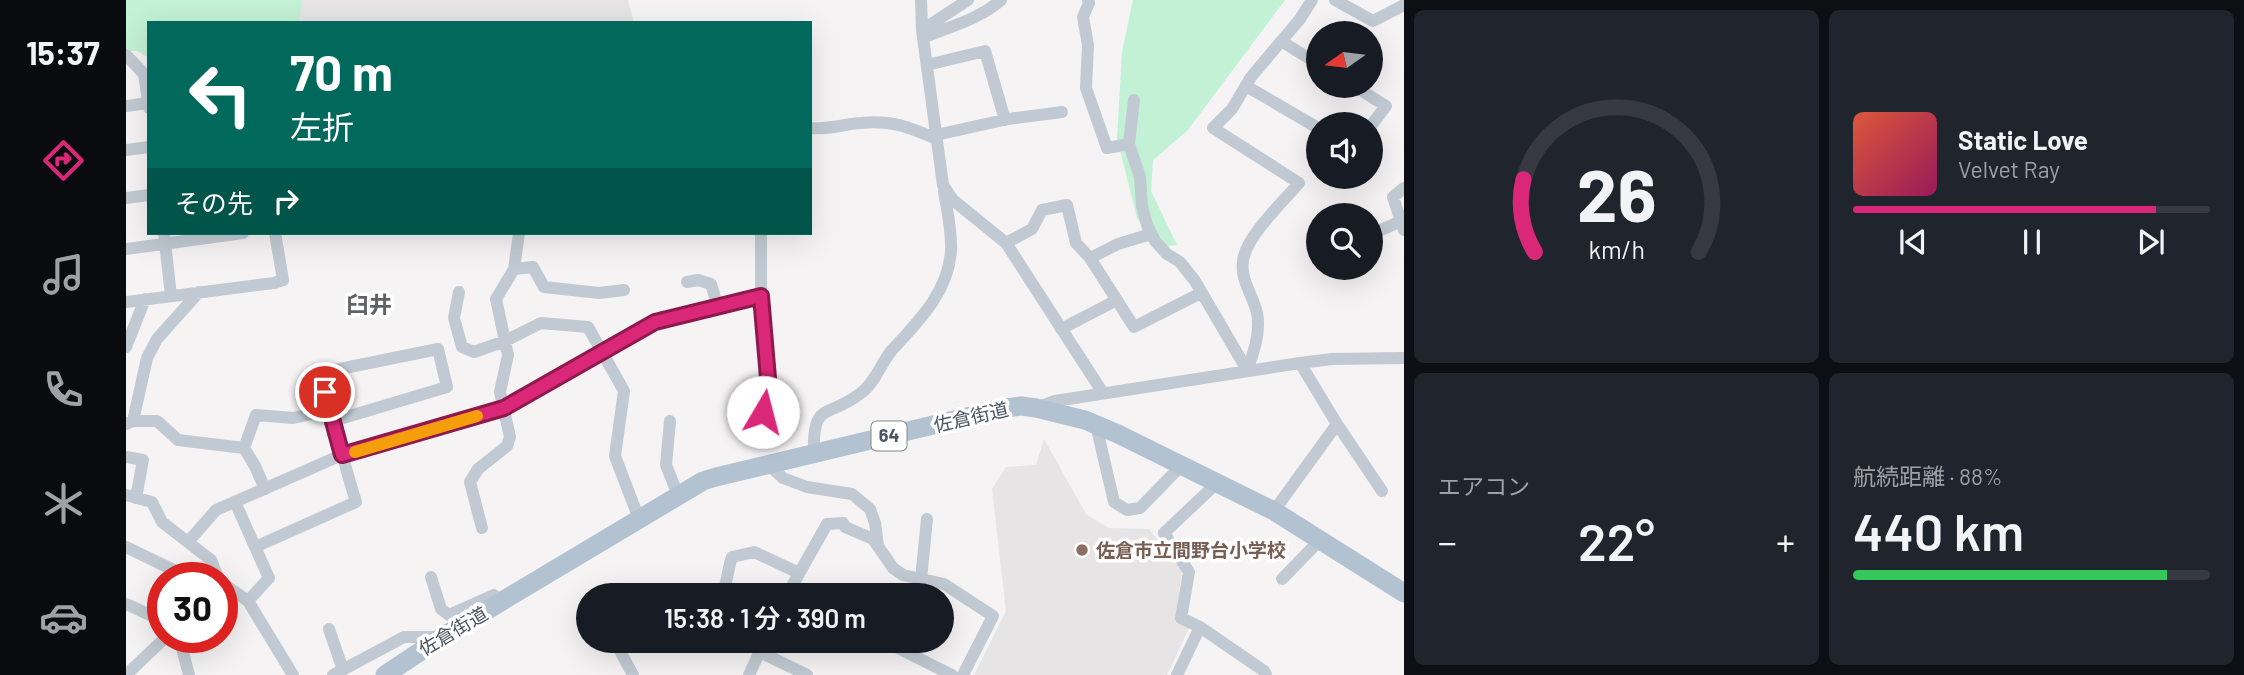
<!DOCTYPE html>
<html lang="ja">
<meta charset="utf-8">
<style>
body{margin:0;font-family:Barlow,"Noto Sans JP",sans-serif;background:#20242c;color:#f1f3f6;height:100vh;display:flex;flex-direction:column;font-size:26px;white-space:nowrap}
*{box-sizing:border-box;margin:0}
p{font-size:23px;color:#9ea1a6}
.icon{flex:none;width:38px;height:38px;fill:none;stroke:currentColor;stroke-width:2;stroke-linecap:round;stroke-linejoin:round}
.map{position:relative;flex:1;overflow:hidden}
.sheet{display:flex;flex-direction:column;gap:10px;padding:10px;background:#0d0f14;width:840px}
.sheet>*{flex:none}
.hud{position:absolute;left:21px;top:21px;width:665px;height:214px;border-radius:0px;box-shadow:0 7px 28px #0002;background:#00695c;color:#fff;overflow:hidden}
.needle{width:46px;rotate:256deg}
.controls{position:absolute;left:1180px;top:21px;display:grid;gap:14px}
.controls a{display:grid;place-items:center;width:77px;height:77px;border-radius:50%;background:#171b24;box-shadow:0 7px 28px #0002;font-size:35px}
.speed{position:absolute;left:21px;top:562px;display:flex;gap:14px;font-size:35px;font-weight:700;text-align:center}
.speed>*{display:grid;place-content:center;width:91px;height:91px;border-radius:50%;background:#171b24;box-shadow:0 7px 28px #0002;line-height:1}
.speed .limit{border:10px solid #d22;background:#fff;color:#111}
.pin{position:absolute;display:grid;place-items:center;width:60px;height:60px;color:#fff;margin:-30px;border:4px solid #fff;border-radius:50%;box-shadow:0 2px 7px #0007}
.me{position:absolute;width:77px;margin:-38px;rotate:8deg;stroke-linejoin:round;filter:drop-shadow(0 0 5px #0008)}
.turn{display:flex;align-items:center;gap:24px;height:147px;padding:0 28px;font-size:32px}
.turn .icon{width:91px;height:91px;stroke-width:2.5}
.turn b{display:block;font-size:49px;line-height:60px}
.then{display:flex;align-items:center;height:66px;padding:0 28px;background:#0003;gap:14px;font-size:26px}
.big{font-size:52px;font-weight:600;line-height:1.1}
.sheet .card{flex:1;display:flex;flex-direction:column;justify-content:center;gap:10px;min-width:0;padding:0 24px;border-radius:10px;background:#20242c}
.sheet .dial{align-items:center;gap:0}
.dial svg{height:182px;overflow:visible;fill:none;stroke:#363941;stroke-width:7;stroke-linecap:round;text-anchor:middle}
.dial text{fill:#f1f3f6;stroke:none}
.song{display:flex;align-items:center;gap:21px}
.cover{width:84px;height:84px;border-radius:10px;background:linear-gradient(135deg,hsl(10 70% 55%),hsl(330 70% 35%))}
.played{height:7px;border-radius:4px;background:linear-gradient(90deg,#db2777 85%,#363941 85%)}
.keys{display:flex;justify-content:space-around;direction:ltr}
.heat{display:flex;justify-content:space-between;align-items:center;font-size:38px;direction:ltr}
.charge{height:10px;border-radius:5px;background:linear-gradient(90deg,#34c759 88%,#363941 0)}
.sheet .tiles{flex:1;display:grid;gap:10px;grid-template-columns:repeat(2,1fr)}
.trip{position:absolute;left:450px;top:583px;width:378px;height:70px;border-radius:35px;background:#171b24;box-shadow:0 7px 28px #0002;font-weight:600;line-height:70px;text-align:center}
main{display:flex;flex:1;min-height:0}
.dock{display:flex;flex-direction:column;width:126px;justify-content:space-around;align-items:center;background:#090b0e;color:#9ea1a6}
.dock .icon{width:49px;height:49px}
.dock .on{color:#db2777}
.dock b{font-size:32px;color:#f1f3f6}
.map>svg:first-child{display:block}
.education{fill:#e6e4e5}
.green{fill:#c3f1d5}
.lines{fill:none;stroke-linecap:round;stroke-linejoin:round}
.street{stroke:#c1cad2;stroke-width:12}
.primary{stroke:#b3c2d1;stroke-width:19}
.route-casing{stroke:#8e194d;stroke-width:18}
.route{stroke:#db2777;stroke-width:12}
.slow{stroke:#f59e0b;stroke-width:12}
.education-dot{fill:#8d6e63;stroke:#fff;stroke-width:2.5}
.labels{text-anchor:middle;stroke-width:7;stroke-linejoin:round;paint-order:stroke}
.shield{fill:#fff;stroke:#808990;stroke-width:2}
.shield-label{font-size:18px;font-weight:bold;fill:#4a5661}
.street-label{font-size:19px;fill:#4a5661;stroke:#fff}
.education-label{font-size:19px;font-weight:bold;fill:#785e54;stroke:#fff;text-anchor:start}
.quarter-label{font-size:23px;font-weight:bold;fill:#5f6368;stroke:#fff}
</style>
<main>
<nav class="dock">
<b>15:37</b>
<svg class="icon on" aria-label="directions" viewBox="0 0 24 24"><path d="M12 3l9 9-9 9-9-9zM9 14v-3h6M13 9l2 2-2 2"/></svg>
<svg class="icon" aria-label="music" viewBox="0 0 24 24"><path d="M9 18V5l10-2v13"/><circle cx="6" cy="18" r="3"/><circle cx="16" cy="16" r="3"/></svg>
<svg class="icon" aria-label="phone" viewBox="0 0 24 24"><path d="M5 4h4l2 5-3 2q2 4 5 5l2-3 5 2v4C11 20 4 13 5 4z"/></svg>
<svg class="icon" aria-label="climate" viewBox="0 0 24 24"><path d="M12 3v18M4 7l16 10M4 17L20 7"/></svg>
<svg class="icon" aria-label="car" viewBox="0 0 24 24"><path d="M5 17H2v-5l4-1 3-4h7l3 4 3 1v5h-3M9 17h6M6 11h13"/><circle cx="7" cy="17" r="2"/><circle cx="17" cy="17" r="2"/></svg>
</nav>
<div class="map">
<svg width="1278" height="675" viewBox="0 0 1278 675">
<rect width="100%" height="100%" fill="#f5f3f3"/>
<path class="education" d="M168,0H502L508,23H166Z
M918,439L960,514L983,528L1023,529L1056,571L1049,621L1063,628L1041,675H848L880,611L866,489L880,467L910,465Z"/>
<path class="green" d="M0,0H176L173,23H23V58L11,51H0Z
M1007,0H1159L1061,131L1027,160L1025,191L1051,245L1030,248L1011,218L991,138L996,52Z"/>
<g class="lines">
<path class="street" d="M795,0L796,30L817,185L827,200L880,243L977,393
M962,0L963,3L957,17L962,45L960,88L981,148L1003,144
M1209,0L1247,21L1278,5
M796,30L842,0
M797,38C822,27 854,19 875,0
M1155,41L1192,64
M0,55L18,74L23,108
M801,65L859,51L879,120
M1120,86L1192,128
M1228,86L1260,106L1244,127
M1008,100L1003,144L1014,177L1016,206L1021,225L1029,241L1041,254L1054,262L1069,281L1121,370
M0,106L22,103
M684,128C705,130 716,124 735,123C766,120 783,127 811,139
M810,135L882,119L936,112
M0,150L23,147
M1278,188L1267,197L1278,230
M0,198L23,195
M38,233L45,296
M635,233V296L642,378L637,412
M1025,234L992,244L964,258L1008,327L1075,293
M1244,235L1275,221
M880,243L906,229L916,210L941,205L950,243L964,258
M0,249L117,233
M388,269L407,267L418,287L473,293L498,290
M561,282L572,280L585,284L592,307
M333,292L328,318L336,347L348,352L379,341L415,323L462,327L498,391L489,456L513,519
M0,302L148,283L157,280L149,233
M935,329L991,300
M0,347L19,299
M1174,363L1211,424L1256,491
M1121,370C1128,353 1135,332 1131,313C1127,295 1114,280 1117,261C1120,236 1157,202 1173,183L1087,128L1106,109L1125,77L1174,19L1186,0
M910,408L929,401L1174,363L1206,359L1278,358
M7,421L21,358L31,339L73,292
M544,421L540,465L552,495
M0,424L7,421H31L52,440L118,448L129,466L139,489
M970,425L988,502L1001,510L1014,508L1056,465
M118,448L130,415L167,418L204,410
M688,454C686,400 702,419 735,393C749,383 755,363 766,350C793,321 823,291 825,250C826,230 821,211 818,191
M0,457L17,460L10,498
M643,465L657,478L681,487L726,494L744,509L749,523L752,546
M1092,482L1038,533L1063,572L1055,618L1074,627L1138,671L1140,675
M0,495L26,502L36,522L85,560L92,578
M109,502L143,578L122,601
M1148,511L1211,424
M356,528L344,482L352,469L381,446L384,437L374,392L382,355L370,299L388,269L393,233
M62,542L90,510L211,457L378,408L529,322L635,296
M0,547L64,578
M129,547L230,502C217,460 206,417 194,373L312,349L321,387L207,421
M305,577L315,609L323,615L368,595L374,603
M795,579L801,519
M1156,579L1194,540
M96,583L122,601L167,675
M595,595C602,584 601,570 606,557L628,552L673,573
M661,595L701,524L717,523L719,527L747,539L767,568L777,575L818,584L867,616L837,675
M0,604L37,621
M203,629L217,670
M53,637L63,675
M495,640L493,649L507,675
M756,640L826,675
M634,652L681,675
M0,675L40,637
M207,675L278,637H313
M623,675L639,640
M1051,675L1074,627"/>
<path class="primary" d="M259,675L316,637L577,481L590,477L874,409L895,406L910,408L959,420L992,434L1148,511L1278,593"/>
</g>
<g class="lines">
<defs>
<path id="route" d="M199,392L216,455L378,408L529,322L635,296L642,378L637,412"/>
</defs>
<use href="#route" class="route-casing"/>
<use href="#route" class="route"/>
<path class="slow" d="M229,452L351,416"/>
</g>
<circle class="education-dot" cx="956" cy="550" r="7"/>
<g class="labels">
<rect class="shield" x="745.5" y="421.5" width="35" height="29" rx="5"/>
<g class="shield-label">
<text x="763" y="442">64</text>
</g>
<g class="street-label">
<text transform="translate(845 417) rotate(-13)" y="7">佐倉街道</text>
<text transform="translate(327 631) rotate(-31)" y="7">佐倉街道</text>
</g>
<g class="education-label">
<text x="970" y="557">佐倉市立間野台小学校</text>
</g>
<g class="quarter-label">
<text x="243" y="313">臼井</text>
</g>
</g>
</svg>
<div class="controls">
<a><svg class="needle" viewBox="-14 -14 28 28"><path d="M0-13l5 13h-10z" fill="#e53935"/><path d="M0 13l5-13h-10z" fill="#9ea1a6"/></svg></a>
<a><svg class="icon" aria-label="sound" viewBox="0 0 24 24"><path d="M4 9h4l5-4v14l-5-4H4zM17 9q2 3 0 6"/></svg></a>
<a><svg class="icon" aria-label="search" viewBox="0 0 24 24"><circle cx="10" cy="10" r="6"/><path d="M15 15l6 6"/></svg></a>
</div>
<div class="speed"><div class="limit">30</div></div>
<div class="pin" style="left:199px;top:392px;background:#d93025"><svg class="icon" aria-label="arrive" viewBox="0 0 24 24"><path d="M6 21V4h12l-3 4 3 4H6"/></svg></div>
<svg class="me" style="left:637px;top:412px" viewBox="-20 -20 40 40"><circle r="19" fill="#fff"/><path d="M0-13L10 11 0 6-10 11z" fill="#db2777"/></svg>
<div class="trip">15:38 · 1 分 · 390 m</div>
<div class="hud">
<div class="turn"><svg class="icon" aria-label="left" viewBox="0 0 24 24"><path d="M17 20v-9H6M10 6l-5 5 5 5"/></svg><div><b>70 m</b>左折</div></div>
<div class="then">その先<svg class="icon" aria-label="right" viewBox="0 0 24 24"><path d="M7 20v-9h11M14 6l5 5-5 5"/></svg></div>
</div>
</div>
<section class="sheet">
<div class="tiles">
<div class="card dial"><svg viewBox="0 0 100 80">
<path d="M14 69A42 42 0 1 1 86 69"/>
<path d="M14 69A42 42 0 0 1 9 37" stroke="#db2777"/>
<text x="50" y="56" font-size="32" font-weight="700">26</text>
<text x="50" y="72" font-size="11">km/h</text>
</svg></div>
<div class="card">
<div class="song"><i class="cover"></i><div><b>Static Love</b><p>Velvet Ray</p></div></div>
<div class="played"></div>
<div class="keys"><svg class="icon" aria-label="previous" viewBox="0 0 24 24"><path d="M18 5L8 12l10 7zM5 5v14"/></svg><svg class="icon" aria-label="pause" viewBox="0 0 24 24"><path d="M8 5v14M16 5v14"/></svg><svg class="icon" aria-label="next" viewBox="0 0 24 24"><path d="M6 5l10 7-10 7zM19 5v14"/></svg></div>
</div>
<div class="card"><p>エアコン</p>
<div class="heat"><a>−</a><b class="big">22°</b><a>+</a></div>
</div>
<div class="card"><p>航続距離 · 88%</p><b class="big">440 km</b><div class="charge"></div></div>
</div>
</section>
</main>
